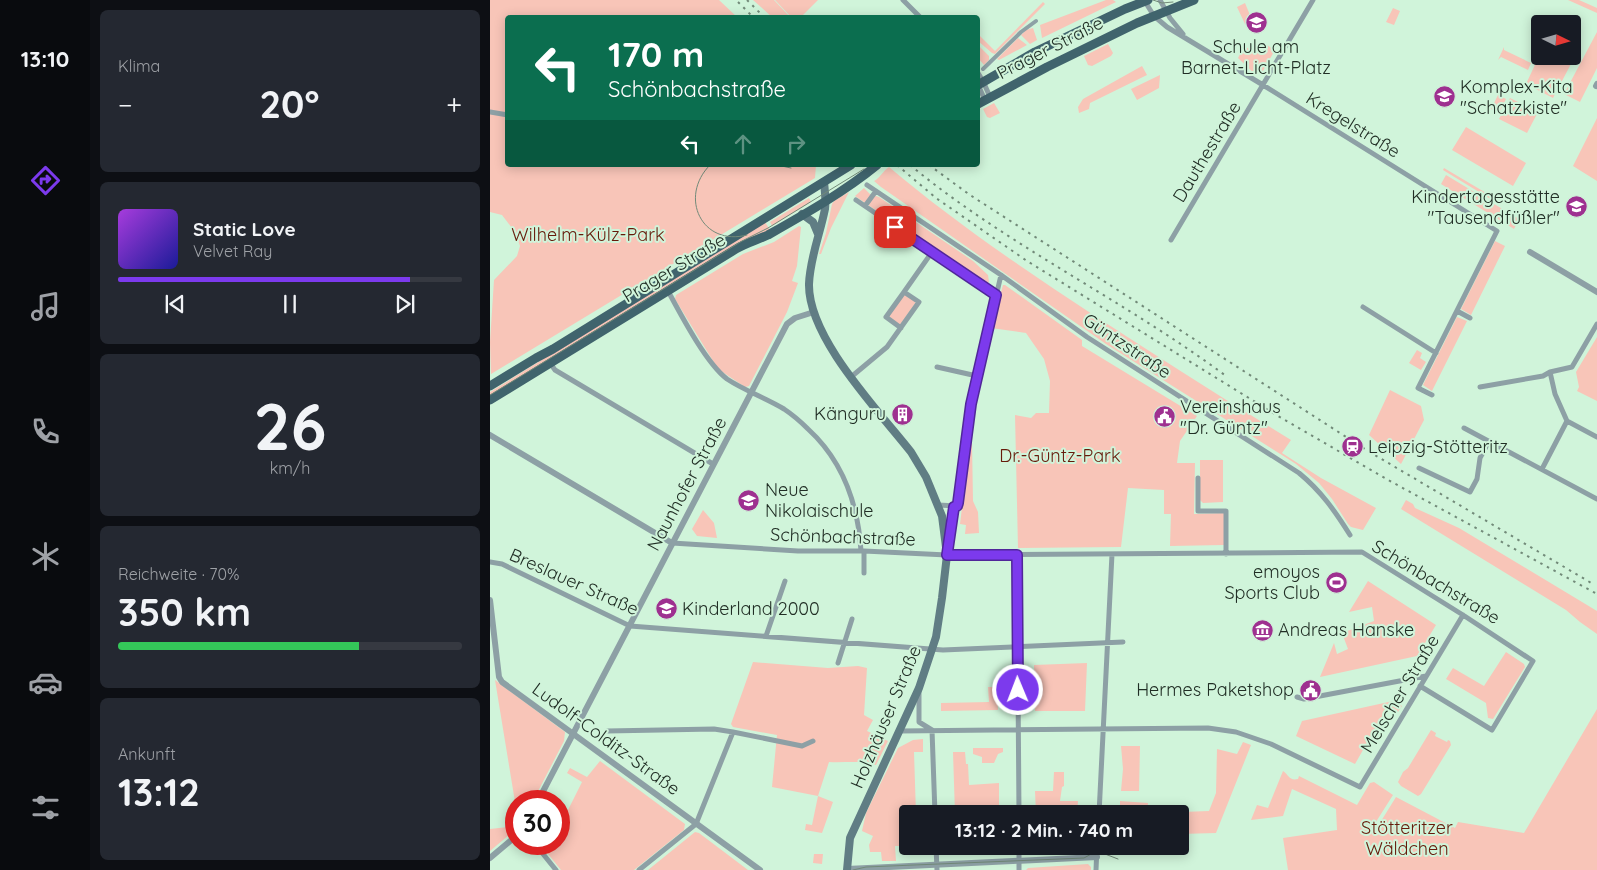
<!DOCTYPE html>
<html lang="de">
<meta charset="utf-8">
<style>
body{margin:0;font-family:Quicksand,sans-serif;background:#242831;color:#f1f3f6;height:100vh;display:flex;flex-direction:column;font-size:19px;white-space:nowrap}
*{box-sizing:border-box;margin:0}
p{font-size:16px;color:#9ea1a6}
.icon{flex:none;width:28px;height:28px;fill:none;stroke:currentColor;stroke-width:2;stroke-linecap:round;stroke-linejoin:round}
.map{position:relative;flex:1;overflow:hidden}
.sheet{display:flex;flex-direction:column;gap:10px;padding:10px;background:#0d0f14;width:400px}
.sheet>*{flex:none}
.top-card{position:absolute;left:15px;top:15px;width:475px;height:152px;border-radius:5px;box-shadow:0 2px 12px #0003;background:#0b6e4f;color:#fff;overflow:hidden}
.needle{width:32px;rotate:95deg}
.fabs{position:absolute;left:1041px;top:15px;display:grid;gap:10px}
.fabs a{display:grid;place-items:center;width:50px;height:50px;border-radius:5px;background:#171b24;box-shadow:0 2px 12px #0003;font-size:25px}
.speed{position:absolute;left:15px;top:790px;display:flex;gap:10px;font-size:25px;font-weight:700;text-align:center}
.speed>*{display:grid;place-content:center;width:65px;height:65px;border-radius:50%;background:#171b24;box-shadow:0 2px 12px #0003;line-height:1}
.speed .limit{border:8px solid #d22;background:#fff;color:#111}
.pin{position:absolute;display:grid;place-items:center;width:42px;height:42px;color:#fff;margin:-21px;border-radius:10px;box-shadow:0 2px 8px #0006}
.me{position:absolute;width:55px;margin:-28px;rotate:359deg;stroke-linejoin:round;filter:drop-shadow(0 0 4px #0008)}
.turn{display:flex;align-items:center;gap:18px;height:105px;padding:0 20px;font-size:22px}
.turn .icon{width:65px;height:65px;stroke-width:2.5}
.turn b{display:block;font-size:35px;line-height:42px}
.lanes{display:flex;align-items:center;height:48px;padding:0 20px;background:#0003;justify-content:center;gap:25px;direction:ltr}
.lanes .off{opacity:.35}
.big{font-size:38px;font-weight:700;line-height:1.1}
.sheet .card{flex:1;display:flex;flex-direction:column;justify-content:center;gap:8px;min-width:0;padding:0 18px;border-radius:8px;background:#242831}
.sheet .dial{align-items:center;gap:0}
.dial b{font-size:65px;line-height:1}
.song{display:flex;align-items:center;gap:15px}
.cover{width:60px;height:60px;border-radius:8px;background:linear-gradient(135deg,hsl(280 70% 55%),hsl(240 70% 35%))}
.played{height:5px;border-radius:2px;background:linear-gradient(90deg,#7c3aed 85%,#363941 85%)}
.keys{display:flex;justify-content:space-around;direction:ltr}
.heat{display:flex;justify-content:space-between;align-items:center;font-size:28px;direction:ltr}
.charge{height:8px;border-radius:4px;background:linear-gradient(90deg,#34c759 70%,#363941 0)}
.trip{position:absolute;left:409px;top:805px;width:290px;height:50px;border-radius:5px;background:#171b24;box-shadow:0 2px 12px #0003;font-weight:700;line-height:50px;text-align:center}
main{display:flex;flex:1;min-height:0}
.dock{display:flex;flex-direction:column;width:90px;justify-content:space-around;align-items:center;background:#090b0e;color:#9ea1a6}
.dock .icon{width:35px;height:35px}
.dock .on{color:#7c3aed}
.dock b{font-size:22px;color:#f1f3f6}
.map>svg:first-child{display:block}
.green{fill:#f8c5b8}
.lines{fill:none;stroke-linecap:round;stroke-linejoin:round}
.pedestrian{stroke:#8da0a5;stroke-width:4}
.minor{stroke:#8da0a5;stroke-width:5}
.tertiary{stroke:#8da0a5;stroke-width:6}
.secondary{stroke:#607d84;stroke-width:8}
.primary{stroke:#40646d;stroke-width:9}
.tram{stroke:#728a79;stroke-width:1}
.rail{stroke:#728a79;stroke-width:2;stroke-dasharray:2.5 5;stroke-linecap:butt}
.route-casing{stroke:#51269a;stroke-width:12}
.route{stroke:#7c3aed;stroke-width:9}
.labels{text-anchor:middle;stroke-width:4;stroke-linejoin:round;paint-order:stroke}
.poi-label{font-size:18px;fill:#212e25;stroke:#d0f4da;text-anchor:start}
.street-label{font-size:18px;fill:#212e25;stroke:#d0f4da}
.park-label{font-size:18px;fill:#661a0a;stroke:#d0f4da}
</style>
<main>
<nav class="dock">
<b>13:10</b>
<svg class="icon on" aria-label="directions" viewBox="0 0 24 24"><path d="M12 3l9 9-9 9-9-9zM9 14v-3h6M13 9l2 2-2 2"/></svg>
<svg class="icon" aria-label="music" viewBox="0 0 24 24"><path d="M9 18V5l10-2v13"/><circle cx="6" cy="18" r="3"/><circle cx="16" cy="16" r="3"/></svg>
<svg class="icon" aria-label="phone" viewBox="0 0 24 24"><path d="M5 4h4l2 5-3 2q2 4 5 5l2-3 5 2v4C11 20 4 13 5 4z"/></svg>
<svg class="icon" aria-label="climate" viewBox="0 0 24 24"><path d="M12 3v18M4 7l16 10M4 17L20 7"/></svg>
<svg class="icon" aria-label="car" viewBox="0 0 24 24"><path d="M5 17H2v-5l4-1 3-4h7l3 4 3 1v5h-3M9 17h6M6 11h13"/><circle cx="7" cy="17" r="2"/><circle cx="17" cy="17" r="2"/></svg>
<svg class="icon" aria-label="filters" viewBox="0 0 24 24"><path d="M4 7h16M4 17h16"/><circle cx="9" cy="7" r="2"/><circle cx="15" cy="17" r="2"/></svg>
</nav>
<section class="sheet">
<div class="card"><p>Klima</p>
<div class="heat"><a>−</a><b class="big">20°</b><a>+</a></div>
</div>
<div class="card">
<div class="song"><i class="cover"></i><div><b>Static Love</b><p>Velvet Ray</p></div></div>
<div class="played"></div>
<div class="keys"><svg class="icon" aria-label="previous" viewBox="0 0 24 24"><path d="M18 5L8 12l10 7zM5 5v14"/></svg><svg class="icon" aria-label="pause" viewBox="0 0 24 24"><path d="M8 5v14M16 5v14"/></svg><svg class="icon" aria-label="next" viewBox="0 0 24 24"><path d="M6 5l10 7-10 7zM19 5v14"/></svg></div>
</div>
<div class="card dial"><b>26</b><p>km/h</p></div>
<div class="card"><p>Reichweite · 70%</p><b class="big">350 km</b><div class="charge"></div></div>
<div class="card"><p>Ankunft</p><b class="big">13:12</b></div>
</section>
<div class="map">
<svg width="1107" height="870" viewBox="0 0 1107 870">
<rect width="100%" height="100%" fill="#d0f4da"/>
<path class="green" d="M0,0H229L247,17L18,18V165H326L325,178L1,374L0,342L4,280L27,256L30,246L25,232L12,215L0,212Z
M263,0H284L300,17H282Z
M285,0H328L310,18L301,17Z
M616,0H623L626,2L552,38L550,25Z
M1078,0H1089L1107,8V13Z
M553,2L555,4L505,54L502,53L488,41V34L505,51Z
M755,3L762,20L755,24L747,7Z
M903,8L910,11L904,25L896,22Z
M543,28L547,40L540,44L531,35L536,30Z
M1107,32V68L1090,102L1074,94Z
M528,38L537,45L509,60L507,59Z
M772,42L785,50L773,71L766,75L748,58L754,46L765,52Z
M618,44L623,53L621,56L602,66L598,65L594,56Z
M488,45L499,56V60L494,65L488,58Z
M1014,47V50L1041,63L1038,70L1011,57L1008,60Z
M1050,54V56H1070L1082,62L1063,98L1036,84Z
M652,66L657,75L600,103L599,109L589,113L588,107L593,99Z
M670,75L669,88L647,100L641,89Z
M1008,95L1016,99L1009,113L1001,109Z
M1020,98L1048,112L1037,133L1009,119Z
M504,103L510,113L500,118L497,117L493,109Z
M1107,118V181L1083,166Z
M976,127L1036,163L1023,186L962,150Z
M399,167C463,221 532,268 602,314C668,357 734,399 801,440L792,453L831,478L886,508L873,530L861,527L858,524L842,499L829,483L806,464L616,344L391,187L384,181C389,179 393,171 399,167Z
M954,168L1008,200L1007,203L953,170Z
M956,175L1029,219L1024,229L951,184Z
M374,188L380,194L389,197L483,261L498,275L499,282L494,285L365,196Z
M359,192L341,228L331,254H329L336,233L342,204L344,201Z
M319,198L321,202L282,226L280,222Z
M275,222L280,230L0,397V392Z
M309,226L311,227L307,266L302,281L308,283L297,312L259,386L255,387L228,369L185,299L186,295L253,254L284,242Z
M1005,241L1015,246L981,315L971,309Z
M513,285H515L592,340V346L707,416L690,441L687,463H705L704,514L734,513V545L680,546L681,514H674V490L638,488L631,547L528,548L525,415L541,418L546,413H559L560,381L554,359L536,333L501,328Z
M414,294L426,302L410,325L398,317Z
M967,317L977,321L942,391L933,385Z
M1107,337V401L1087,391L1089,387L1086,372Z
M927,350L932,353L930,358L936,362L931,370L919,363Z
M900,390L931,406L934,420L911,464L879,435Z
M480,442H482L483,501L488,512L489,533L475,534L476,525L470,524Z
M710,460H733V502L713,503L710,500Z
M916,500L923,504L925,508L969,528L1107,611V634L1090,622L1076,610L911,509Z
M213,510L224,523L227,538L207,536L202,529Z
M878,581L946,625L927,656L830,677L844,643L847,654L858,649L852,633L884,621L882,607L859,612Z
M1016,652L1034,664L1035,667L1003,719L998,718L996,703L956,679L963,668L994,686Z
M263,662L338,668L368,666L377,668L374,715L383,720L377,731L398,741L386,765C372,760 354,763 339,762L328,796L343,802L332,833L315,830L316,824L322,825L328,796L282,787L287,735L243,727L241,724Z
M597,663L595,711H545L544,665Z
M5,680L75,732L74,741L43,801H26V808Z
M498,687H507L508,710L451,711V703L499,702Z
M903,701L912,706L908,712L898,706L865,764L806,736L812,721Z
M1107,709V870H798L793,838L847,830L846,809L802,789L793,816L761,820L767,805L778,808L793,771C799,775 799,781 808,779L809,776L867,805L880,783L884,782L903,795L884,825L880,826H888L906,797L965,828L968,822L1034,833Z
M941,730L946,733L945,736L957,742L958,740L960,741L961,745L931,794L928,796L911,786L908,782L913,772L918,768Z
M433,739V752H424L426,814H418L417,846H405L406,861H392L391,852H380L379,845L383,836L372,831L376,813L408,748L423,740Z
M753,742L761,745L726,833L690,834V817L692,812L719,811L726,793L727,749L747,754Z
M631,746H650L649,791H631L633,769Z
M483,748H513V752L508,754L504,763H492V757L483,754Z
M463,752H475L476,764H478L479,785L509,783V805H504V814H465Z
M110,761L195,824L194,830L144,870H71L50,844H69V820L72,822L92,782L77,773L80,768L97,777Z
M564,772H574V786L572,787L570,801H588L587,814H546L545,791H563Z
M630,801L658,803L657,814H630Z
M18,827L19,835L0,851V829Z
M205,832L209,833L258,870H158Z
M324,854H333L332,864L323,863Z
M598,864L601,867V870H536L538,868Z"/>
<g class="lines">
<path class="pedestrian" d="M493,69L531,32L546,21"/>
<path class="minor" d="M413,0L431,18
M654,0L664,16L677,27L773,85L1007,231L928,388L942,395
M670,0L680,18L693,34
M488,73L493,81L500,97
M488,85L495,100
M0,112L18,115
M377,185L511,275L597,337L809,473C831,491 845,511 860,535
M366,200L506,295
M375,206L386,191
M681,240L823,0
M178,291C191,315 216,363 237,379C255,391 276,398 294,409C303,415 311,422 318,429C353,461 368,504 371,551
M873,307L946,353
M967,311L980,318
M411,328L396,317L414,292
M60,363L65,370L223,464
M447,367L487,376
M1060,372L1065,394L1077,421L1107,437
M361,377L397,347L429,302L414,292L442,252
M990,387L1053,376L1060,372L1082,367L1107,324
M974,428L1107,499
M929,468L980,492L987,479L990,458L999,441
M1052,469L1077,421
M708,478V511H736V554
M448,505L467,506L468,504L481,404L511,275
M182,543L308,551H374L457,555L872,552L973,615L1043,661L1002,730L930,686
M458,547L464,507
M527,555L529,814
M0,562L12,564L140,626L453,650L633,642
M374,573V551
M276,636L295,581
M348,663L362,619
M429,691V722L442,730L445,814
M807,697L814,699L936,676
M117,731L224,729L243,732L312,746L323,741
M410,731L718,728L746,732L781,744L870,787L973,615
M609,814L622,554
M45,844L66,870
M446,846L447,870
M529,846V870
M149,870L206,824L243,732
M606,870L607,846"/>
<path class="tertiary" d="M1106,86L1107,84
M1040,252L1107,292
M0,435L182,543
M0,600L9,677L12,682L270,870
M48,801L297,324L305,318L324,312
M0,858L26,836
M357,869L607,857"/>
<path class="secondary" d="M334,182C335,191 336,200 335,209C330,234 320,258 319,284C318,338 388,410 421,452L436,477L452,516L457,555L452,598L446,637L429,688L360,838L357,870
M312,214L323,222L328,234"/>
<path class="primary" d="M488,85L545,52L635,9L658,0
M488,104L557,67L647,23L704,0
M0,386L46,358L63,349L361,165
M0,400L246,249C256,243 267,240 278,235C315,214 354,192 387,165"/>
<path class="tram" d="M663,0L672,3L683,2
M220,165C188,197 212,247 257,235
M287,165L301,168
M0,395L252,241L278,228L374,169
M609,846L615,854L628,859
M363,870L376,867L594,858L603,853L607,846"/>
<path class="rail" d="M257,0L275,18
M248,2L264,18
M407,165L446,198L537,261L788,416L900,481L1107,594
M420,165C518,246 634,300 736,376
M439,165L480,195L878,451L1103,584"/>
</g>
<g class="lines">
<defs>
<path id="route" d="M405,227L506,295L481,404L468,503L467,506L464,507L457,555H527L528,690"/>
</defs>
<use href="#route" class="route-casing"/>
<use href="#route" class="route"/>
</g>
<defs>
<symbol id="school-disc" viewBox="-11 -11 22 22"><circle r="9.5" fill="#9e3090" stroke="#d0f4da"/><path d="M0-5L7-2L0 1L-7-2ZM-4 1L0 2.5L4 1V4Q0 6-4 4Z" fill="#fff"/></symbol>
<symbol id="building-disc" viewBox="-11 -11 22 22"><circle r="9.5" fill="#9e3090" stroke="#d0f4da"/><path d="M-4-6H4V6H1V3H-1V6H-4ZM-2.5-4.3h1.7v1.8h-1.7ZM.8-4.3h1.7v1.8H.8ZM-2.5-1h1.7V.8h-1.7ZM.8-1h1.7V.8H.8Z" fill="#fff"/></symbol>
<symbol id="civic-disc" viewBox="-11 -11 22 22"><circle r="9.5" fill="#9e3090" stroke="#d0f4da"/><path d="M-.6-6.5H3V-4.5H.6V-3L4-1V1h2V6H-6V1h2V-1L-.6-3ZM-1.2 2.5V6h2.4V2.5Z" fill="#fff"/></symbol>
<symbol id="station-disc" viewBox="-11 -11 22 22"><circle r="9.5" fill="#9e3090" stroke="#d0f4da"/><path d="M-3-6H3Q5-6 5-4V2Q5 4 3 4L4.5 6H3L1.5 4h-3L-3 6H-4.5L-3 4Q-5 4-5 2V-4Q-5-6-3-6ZM-3.5-4v3h7v-3ZM-3.5 1v1.5H-2V1ZM2 1v1.5H3.5V1Z" fill="#fff"/></symbol>
<symbol id="stadium-disc" viewBox="-11 -11 22 22"><circle r="9.5" fill="#9e3090" stroke="#d0f4da"/><path d="M0-5a6.5 5 0 1 0 0 10a6.5 5 0 1 0 0-10ZM-3.5-1.8h7v3.6h-7Z" fill="#fff"/></symbol>
<symbol id="museum-disc" viewBox="-11 -11 22 22"><circle r="9.5" fill="#9e3090" stroke="#d0f4da"/><path d="M0-6L6-3V-2H-6V-3ZM-5-1h2V3h-2ZM-1-1h2V3h-2ZM3-1h2V3H3ZM-6 4H6V6H-6Z" fill="#fff"/></symbol>
</defs>
<g fill-rule="evenodd">
<use href="#school-disc" x="754" y="10" width="25" height="25"/>
<use href="#school-disc" x="942" y="84" width="25" height="25"/>
<use href="#school-disc" x="1074" y="194" width="25" height="25"/>
<use href="#building-disc" x="400" y="402" width="25" height="25"/>
<use href="#civic-disc" x="662" y="404" width="25" height="25"/>
<use href="#station-disc" x="850" y="434" width="25" height="25"/>
<use href="#school-disc" x="246" y="488" width="25" height="25"/>
<use href="#stadium-disc" x="834" y="570" width="25" height="25"/>
<use href="#school-disc" x="164" y="596" width="25" height="25"/>
<use href="#museum-disc" x="760" y="618" width="25" height="25"/>
<use href="#civic-disc" x="808" y="678" width="25" height="25"/>
</g>
<g class="labels">
<g class="poi-label">
<text x="766" y="53" text-anchor="middle">Schule am<tspan x="766" dy="21">Barnet-Licht-Platz</tspan></text>
<text x="970" y="93">Komplex-Kita<tspan x="970" dy="21">"Schatzkiste"</tspan></text>
<text x="1070" y="203" text-anchor="end">Kindertagesstätte<tspan x="1070" dy="21">"Tausendfüßler"</tspan></text>
<text x="690" y="413">Vereinshaus<tspan x="690" dy="21">"Dr. Güntz"</tspan></text>
<text x="396" y="420" text-anchor="end">Känguru</text>
<text x="878" y="453">Leipzig-Stötteritz</text>
<text x="275" y="496">Neue<tspan x="275" dy="21">Nikolaischule</tspan></text>
<text x="830" y="578" text-anchor="end">emoyos<tspan x="830" dy="21">Sports Club</tspan></text>
<text x="192" y="615">Kinderland 2000</text>
<text x="788" y="636">Andreas Hanske</text>
<text x="804" y="696" text-anchor="end">Hermes Paketshop</text>
</g>
<g class="street-label">
<text transform="translate(560 48) rotate(-27)" y="6">Prager Straße</text>
<text transform="translate(863 125) rotate(32)" y="6">Kregelstraße</text>
<text transform="translate(717 152) rotate(-59)" y="6">Dauthestraße</text>
<text transform="translate(184 268) rotate(-31)" y="6">Prager Straße</text>
<text transform="translate(637 346) rotate(34)" y="6">Güntzstraße</text>
<text transform="translate(197 484) rotate(-62)" y="6">Naunhofer Straße</text>
<text transform="translate(353 537) rotate(2)" y="6">Schönbachstraße</text>
<text transform="translate(84 582) rotate(24)" y="6">Breslauer Straße</text>
<text transform="translate(946 582) rotate(31)" y="6">Schönbachstraße</text>
<text transform="translate(910 694) rotate(-59)" y="6">Melscher Straße</text>
<text transform="translate(396 717) rotate(-67)" y="6">Holzhäuser Straße</text>
<text transform="translate(116 739) rotate(36)" y="6">Ludolf-Colditz-Straße</text>
</g>
<g class="park-label">
<text x="98" y="241">Wilhelm-Külz-Park</text>
<text x="570" y="462">Dr.-Güntz-Park</text>
<text x="917" y="834">Stötteritzer<tspan x="917" dy="21">Wäldchen</tspan></text>
</g>
</g>
</svg>
<div class="fabs">
<a><svg class="needle" viewBox="-14 -14 28 28"><path d="M0-13l5 13h-10z" fill="#e53935"/><path d="M0 13l5-13h-10z" fill="#9ea1a6"/></svg></a>
</div>
<div class="speed"><div class="limit">30</div></div>
<div class="pin" style="left:405px;top:227px;background:#d93025"><svg class="icon" aria-label="arrive" viewBox="0 0 24 24"><path d="M6 21V4h12l-3 4 3 4H6"/></svg></div>
<svg class="me" style="left:528px;top:690px" viewBox="-20 -20 40 40"><circle r="17" fill="#7c3aed" stroke="#fff" stroke-width="3"/><path d="M0-11L8 9 0 5-8 9z" fill="#fff"/></svg>
<div class="trip">13:12 · 2 Min. · 740 m</div>
<div class="top-card">
<div class="turn"><svg class="icon" aria-label="left" viewBox="0 0 24 24"><path d="M17 20v-9H6M10 6l-5 5 5 5"/></svg><div><b>170 m</b>Schönbachstraße</div></div>
<div class="lanes"><svg class="icon" aria-label="left" viewBox="0 0 24 24"><path d="M17 20v-9H6M10 6l-5 5 5 5"/></svg><svg class="icon off" aria-label="ahead" viewBox="0 0 24 24"><path d="M12 20V5M6 11l6-6 6 6"/></svg><svg class="icon off" aria-label="right" viewBox="0 0 24 24"><path d="M7 20v-9h11M14 6l5 5-5 5"/></svg></div>
</div>
</div>
</main>
